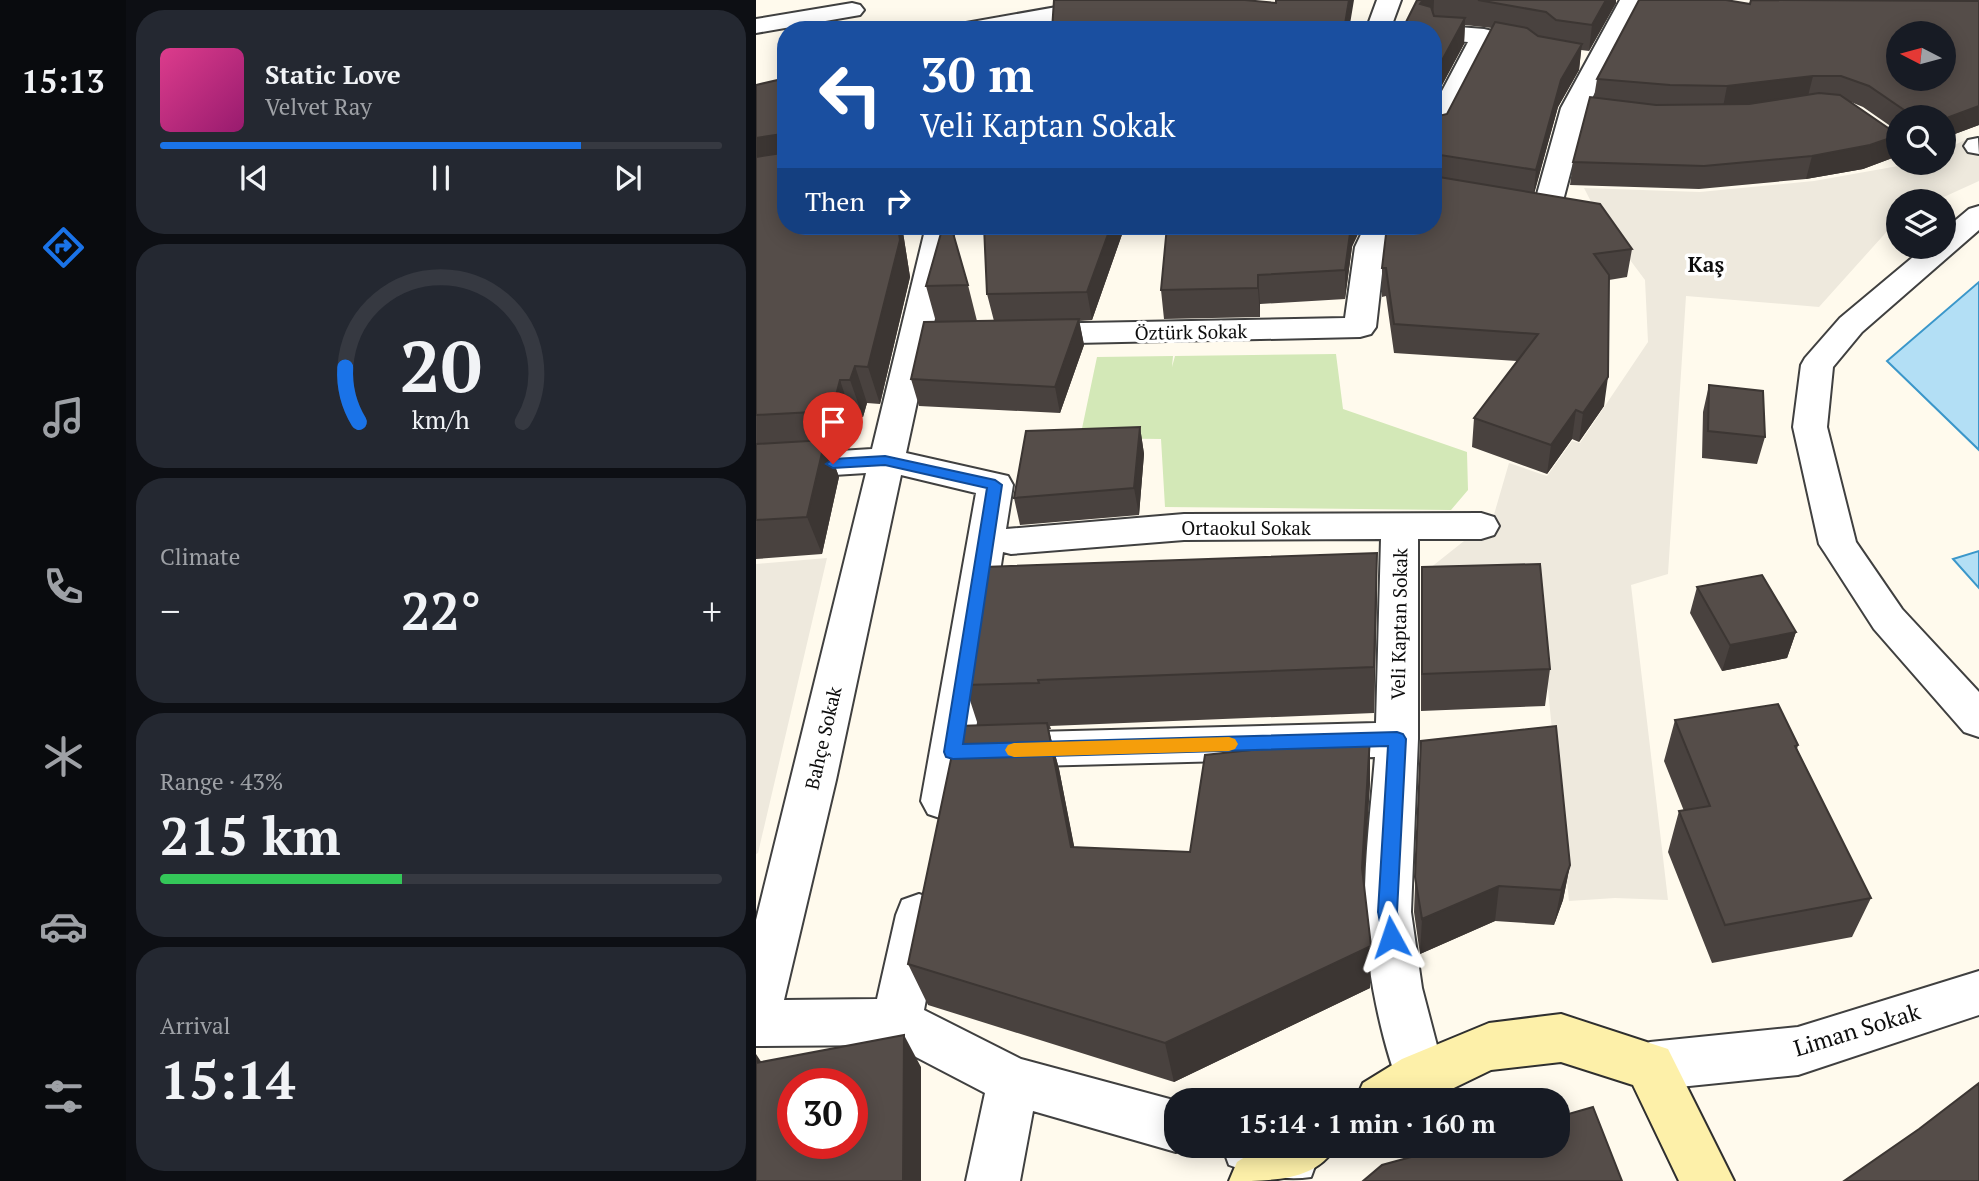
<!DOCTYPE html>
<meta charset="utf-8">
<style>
body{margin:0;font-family:"PT Serif",serif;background:#242831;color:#f1f3f6;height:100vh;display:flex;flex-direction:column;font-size:26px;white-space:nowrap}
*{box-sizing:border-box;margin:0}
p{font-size:23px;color:#9ea1a6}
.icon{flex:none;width:38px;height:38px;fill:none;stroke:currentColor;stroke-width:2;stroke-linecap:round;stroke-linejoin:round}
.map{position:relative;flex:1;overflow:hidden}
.drawer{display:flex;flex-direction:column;gap:10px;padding:10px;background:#0d0f14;width:630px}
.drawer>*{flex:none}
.hud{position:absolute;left:21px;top:21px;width:665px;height:214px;border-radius:28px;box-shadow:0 4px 18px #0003;background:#1a4fa0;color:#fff;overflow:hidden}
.needle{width:46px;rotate:276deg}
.buttons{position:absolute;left:1130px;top:21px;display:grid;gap:14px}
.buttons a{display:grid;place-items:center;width:70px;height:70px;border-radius:50%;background:#171b24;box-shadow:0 4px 18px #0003;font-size:35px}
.speed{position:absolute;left:21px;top:1068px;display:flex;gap:14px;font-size:35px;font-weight:700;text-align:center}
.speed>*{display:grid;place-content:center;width:91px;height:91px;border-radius:50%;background:#171b24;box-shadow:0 4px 18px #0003;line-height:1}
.speed .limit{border:10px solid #d22;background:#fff;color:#111}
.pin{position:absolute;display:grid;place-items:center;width:60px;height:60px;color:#fff;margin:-72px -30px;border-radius:50% 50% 50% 0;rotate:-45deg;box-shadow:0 0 7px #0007}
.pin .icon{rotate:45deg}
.me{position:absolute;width:77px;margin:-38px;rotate:355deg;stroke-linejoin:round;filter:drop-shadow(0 0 5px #0008)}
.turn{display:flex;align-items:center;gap:24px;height:147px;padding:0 28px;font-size:32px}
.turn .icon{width:91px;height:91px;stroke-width:2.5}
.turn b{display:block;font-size:49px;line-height:60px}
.then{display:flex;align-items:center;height:66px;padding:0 28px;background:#0003;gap:14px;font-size:26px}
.big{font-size:52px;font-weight:600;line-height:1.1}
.drawer .widget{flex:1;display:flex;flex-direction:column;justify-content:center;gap:10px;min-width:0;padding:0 24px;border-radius:28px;background:#242831}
.drawer .dial{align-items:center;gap:0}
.dial svg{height:182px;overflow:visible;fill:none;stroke:#363941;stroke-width:7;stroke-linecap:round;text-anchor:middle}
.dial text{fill:#f1f3f6;stroke:none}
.song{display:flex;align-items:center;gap:21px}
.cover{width:84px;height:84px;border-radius:10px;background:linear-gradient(135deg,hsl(330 70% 55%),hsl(320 70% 35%))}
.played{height:7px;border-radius:4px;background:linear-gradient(90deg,#1a73e8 75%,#363941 75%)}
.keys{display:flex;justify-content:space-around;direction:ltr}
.heat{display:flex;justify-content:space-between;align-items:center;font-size:38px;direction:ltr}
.charge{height:10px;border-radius:5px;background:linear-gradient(90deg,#34c759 43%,#363941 0)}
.trip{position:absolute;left:408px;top:1088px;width:406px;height:70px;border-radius:28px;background:#171b24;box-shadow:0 4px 18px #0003;font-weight:600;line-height:70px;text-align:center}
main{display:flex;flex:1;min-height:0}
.dock{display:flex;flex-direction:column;width:126px;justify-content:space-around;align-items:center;background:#090b0e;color:#9ea1a6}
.dock .icon{width:49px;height:49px}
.dock .on{color:#1a73e8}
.dock b{font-size:32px;color:#f1f3f6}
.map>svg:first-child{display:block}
.green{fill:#d3e8b7}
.plaza{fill:#eee9dd}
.water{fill:#b3dff5;stroke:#3b97ca;stroke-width:2}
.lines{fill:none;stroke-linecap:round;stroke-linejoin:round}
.street-casing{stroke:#404040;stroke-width:4}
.secondary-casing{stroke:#2f2f2f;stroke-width:4}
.street{fill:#fff;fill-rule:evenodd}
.secondary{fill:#fdf0a9;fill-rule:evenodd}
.wall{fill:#49423f}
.shaded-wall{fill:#3c3633}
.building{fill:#554d49;stroke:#3c3633;stroke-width:2;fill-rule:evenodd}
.route{fill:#1a73e8;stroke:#114b97;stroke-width:2}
.slow{fill:#f59e0b}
.labels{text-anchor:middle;stroke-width:7;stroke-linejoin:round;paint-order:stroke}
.street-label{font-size:19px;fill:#0d0d0d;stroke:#fff}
.far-district-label{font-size:21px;font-weight:bold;fill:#0d0d0d;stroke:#fff}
.near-street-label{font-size:23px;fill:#0d0d0d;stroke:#fff}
</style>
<main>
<nav class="dock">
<b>15:13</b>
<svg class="icon on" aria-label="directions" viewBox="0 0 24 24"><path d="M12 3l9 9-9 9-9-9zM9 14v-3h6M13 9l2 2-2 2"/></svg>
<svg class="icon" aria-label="music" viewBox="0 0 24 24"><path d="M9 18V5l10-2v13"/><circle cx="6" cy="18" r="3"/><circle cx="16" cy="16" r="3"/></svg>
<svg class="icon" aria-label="phone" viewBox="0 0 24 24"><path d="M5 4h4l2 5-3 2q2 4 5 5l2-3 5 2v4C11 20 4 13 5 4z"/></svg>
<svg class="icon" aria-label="climate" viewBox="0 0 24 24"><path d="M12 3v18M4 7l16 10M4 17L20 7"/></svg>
<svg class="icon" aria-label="car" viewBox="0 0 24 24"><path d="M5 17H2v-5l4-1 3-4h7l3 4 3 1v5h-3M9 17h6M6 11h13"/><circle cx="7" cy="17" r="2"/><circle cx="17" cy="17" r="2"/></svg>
<svg class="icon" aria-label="filters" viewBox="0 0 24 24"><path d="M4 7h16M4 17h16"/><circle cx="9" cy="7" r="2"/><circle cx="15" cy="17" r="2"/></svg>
</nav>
<section class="drawer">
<div class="widget">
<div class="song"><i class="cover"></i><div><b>Static Love</b><p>Velvet Ray</p></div></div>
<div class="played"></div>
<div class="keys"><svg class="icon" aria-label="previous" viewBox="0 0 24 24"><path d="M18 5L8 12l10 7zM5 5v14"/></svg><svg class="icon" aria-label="pause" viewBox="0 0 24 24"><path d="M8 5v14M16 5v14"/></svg><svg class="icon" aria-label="next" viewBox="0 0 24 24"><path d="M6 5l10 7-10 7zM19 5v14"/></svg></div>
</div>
<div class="widget dial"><svg viewBox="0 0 100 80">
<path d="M14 69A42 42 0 1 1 86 69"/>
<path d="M14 69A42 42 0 0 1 8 45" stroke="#1a73e8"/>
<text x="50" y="56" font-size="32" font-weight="700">20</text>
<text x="50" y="72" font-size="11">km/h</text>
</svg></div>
<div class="widget"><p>Climate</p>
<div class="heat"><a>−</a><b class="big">22°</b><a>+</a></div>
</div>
<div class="widget"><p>Range · 43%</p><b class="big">215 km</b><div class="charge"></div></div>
<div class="widget"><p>Arrival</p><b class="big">15:14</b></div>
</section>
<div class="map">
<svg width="1223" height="1181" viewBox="0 0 1223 1181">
<rect width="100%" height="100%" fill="#fffaed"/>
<path class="green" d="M580,354L587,409L711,452L712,490L695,510L409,507L405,439L324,438L341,357L417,356L416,367L419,356Z"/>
<path class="plaza" d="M1211,139L1223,147V181L1179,201H1143V218L1063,307L930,296L912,574L875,585L912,900L859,898L813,901L783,599L669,572L737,518L753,463L791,476L816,441L824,443L892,342L889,280L845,221L828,188L944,192L1058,181L1159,163H1188V150Z
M71,558L2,853L0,854V564Z"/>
<path class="water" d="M1223,282V450L1131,361Z
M1223,551V588L1197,559Z"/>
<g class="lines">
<defs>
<path id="street" d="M340,0H393L389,5L381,7L253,30H198L201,25L210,23Z
M621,0H645L634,30H610Z
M864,0H888L834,102L890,110L894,116L890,122L881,124L829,117L804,212L800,218L790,221L780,218L776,212L805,108Z
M96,3L104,5L108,10L104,15L0,33V19Z
M677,25L728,29L790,44L793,49L790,54L781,56L736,45L690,134L687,140L677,142V108L712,42L677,39V30H666Z
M1222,138L1223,154L1212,152L1208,146L1212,140Z
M1223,206V230L1106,332L1077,367L1071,427L1100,542L1146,609L1223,692V737L1208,732L1118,629L1069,553L1063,544L1037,427L1045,365L1049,358L1084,318L1169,247H1188V230L1213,209Z
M170,226H199L150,453L252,476L257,485L250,529L428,514L725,513L738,517L743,526L738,535L725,539H662V739L655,912L666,988L689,1076L682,1093L664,1100L646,1093C626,1046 609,963 609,911C608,860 615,808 619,757L245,767L230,762L224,750L230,738L245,733L620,723L625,539L428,540L255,554L247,552L209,801L202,814L187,819L172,814L165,801L220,493L145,475L80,780L28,1000L121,999L140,915L146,900L163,894L180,900L186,915L168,1010L265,1059L421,1101L420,1146H433L420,1152L277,1111L264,1181H210L229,1093L137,1045L0,1046V920L110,473L0,480V456L116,449Z
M609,226H639L629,247L620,327L615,334L604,337L273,344L262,341L257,334L262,327L273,324L589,318L599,247Z
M1223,971V1015L1042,1075L894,1090L876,1083L869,1066L876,1049L894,1042L1042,1027Z
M466,1146H558L562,1158L555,1177C528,1181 499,1175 473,1165Z"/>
<path id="secondary" d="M805,1014L912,1049L978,1181H923L877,1085L805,1062L735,1070L671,1101H599L607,1083L646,1059L733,1023Z
M506,1146H580C560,1181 517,1181 473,1181L481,1162Z"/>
</defs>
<use href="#street" class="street-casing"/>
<use href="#secondary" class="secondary-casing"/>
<use href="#street" class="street"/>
<use href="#secondary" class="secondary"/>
</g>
<path class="wall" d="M661,0H860V3L833,51L825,50L823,70L802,107L778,193L876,249L871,277L853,280L848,406L823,442L816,439L791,474L716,447L718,418L761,361L638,353L630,296L626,297V268L677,116L679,117L691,114L736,28L709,25L708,44L677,102V30Z
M995,0H1223V125L1188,138V117H1143V132L1107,107L1095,102L1138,132L1143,133V145L1139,157L1107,169L1050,179L943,189L814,185L817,162L838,97L841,79L994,4Z
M0,85L30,226H146L154,277L124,404L111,403L107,417H96L89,448L73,449L83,477L66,554L0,559Z
M228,226H369L336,320L323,321L328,345L304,413L163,406L155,379L180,322L170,286L212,285L221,321H238L231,294Z
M596,247L589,299L504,304V317L408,319L405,290Z
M953,385L1009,437L1001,464L946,458L947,412Z
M384,427L388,454L383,515L264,525L258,498Z
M621,553L618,713L294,726L295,729H292L303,769L318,847L434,852L614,737V783L608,885L614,988L418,1082L172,1005L152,964L222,725L209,685Z
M666,567L794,669L789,706L665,711V605Z
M941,587L1040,632L1031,658L966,671L934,613Z
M919,720L1042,745L1041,749L1115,898L1096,937L956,963L912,852L923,811H928L908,761Z
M665,741L814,865L807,900L798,925L739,921L664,954L658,912Z"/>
<path class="shaded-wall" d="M593,0H598L593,30H588Z
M667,0H678L677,22L664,4Z
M850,0H860V3L833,51L836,25Z
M709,18L708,44L677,102V77Z
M826,44L823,70L802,107L777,198L780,170L805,80Z
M1057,76L1052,96L967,107L971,86Z
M1223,106V125L1188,138V119Z
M20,135L30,164L0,175V138Z
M1143,135V145L1139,157L1107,169L1050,179L1056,156Z
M678,154L677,181V155Z
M142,226H146L154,277L124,404L112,367Z
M355,226H369L336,320L331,292Z
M595,226H606L596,247L589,299V270Z
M502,275L504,304V317L502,288Z
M323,319L328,345L304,413L299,387Z
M99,366L111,403L107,417L94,380Z
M852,377L848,406L823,442L827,413Z
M84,380L96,417L89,448L76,411Z
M820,410L816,439L791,474L795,445Z
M384,427L388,454L383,515L378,488Z
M69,440L83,477L66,554L51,517Z
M621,553V600L618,713V667Z
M1040,632L1031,658L966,671L974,645Z
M291,723L303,769L327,891L315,847Z
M614,737V783L606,911V868Z
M814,865L807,900L798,925L805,890Z
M743,886L739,921L664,954L666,919Z
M615,946L614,988L418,1082L409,1043Z
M148,1035L165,1067V1181H145Z
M0,1054L12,1072L0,1082Z"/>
<path class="building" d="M298,0H489L520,3V0H593L588,30H296Z
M661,0H667L664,4L675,7L678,16L709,18L677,77V30H646Z
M722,0H850L836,25L800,20L790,12Z
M883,0H970L994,4L995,0L1223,1V106L1188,119V117H1151V112L1113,86L1085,76H1057L971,86L914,85L841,79ZM1143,33H1188V79H1143Z
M739,22L771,28L782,36L826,44L805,80L780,170L678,154L677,155V116L679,117L691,114Z
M30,78V226H142L144,240L112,367L99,366L94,380H84L76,411L0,415V157L20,154V135L0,138V85Z
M1063,93L1084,95L1138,132L1143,133V135L1114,145L1056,156L948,166L817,162L834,97L900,105L993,104Z
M677,176L844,204L876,249L838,254L853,275L852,377L827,413L820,410L795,445L718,418L782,334L638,324L630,268H626L631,226H677Z
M187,226H195L212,285L170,286Z
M228,226H355L331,292L231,294Z
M411,226H595L589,270L502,275V288L405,290Z
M323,319L299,387L155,379L168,322Z
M953,385L1007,391L1009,437L952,431Z
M384,427L378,488L258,498L270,431Z
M69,440L51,517L0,520V444Z
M621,553L618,667L282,680L283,683L209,685L228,567Z
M784,564L794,669L666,674V567Z
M1006,575L1040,632L974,645L941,587Z
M1022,704L1042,745L1039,746L1115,898L969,925L923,811L954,806L919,720Z
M291,723L315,847L434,852L449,755L614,737L606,868L615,946L409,1043L152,964L202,726Z
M800,726L814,865L805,890L743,886L666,919L659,877L665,741Z
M148,1035L147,1181H0V1063ZM37,1083H96V1143H37Z
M1223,1083V1181H1088L1163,1129Z
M837,1107L866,1181H607L626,1165L695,1146H802V1117Z"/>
<path class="route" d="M129,456L239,480L246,485L207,744L641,732L647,734L650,739L641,912L645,937L642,943L635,946L628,943L622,912L632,746L197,759L190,757L188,752L231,488L129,465L77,468L70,464L77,459Z"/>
<path class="slow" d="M473,737L479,739L482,744L479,749L473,751L258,757L252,755L249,750L252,745L258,743Z"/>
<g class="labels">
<g class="street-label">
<text transform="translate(435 332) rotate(-1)" y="7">Öztürk Sokak</text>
<text x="490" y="535">Ortaokul Sokak</text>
<text transform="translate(643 624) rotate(-89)" y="7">Veli Kaptan Sokak</text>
<text transform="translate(67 738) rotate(-77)" y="7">Bahçe Sokak</text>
</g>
<g class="far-district-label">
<text x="950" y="272">Kaş</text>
</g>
<g class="near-street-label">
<text transform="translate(1101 1030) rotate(-17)" y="8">Liman Sokak</text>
</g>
</g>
</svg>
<div class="buttons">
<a><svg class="needle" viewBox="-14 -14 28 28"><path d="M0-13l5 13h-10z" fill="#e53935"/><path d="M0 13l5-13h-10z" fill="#9ea1a6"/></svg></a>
<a><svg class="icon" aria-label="search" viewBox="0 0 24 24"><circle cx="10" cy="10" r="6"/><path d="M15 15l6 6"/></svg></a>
<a><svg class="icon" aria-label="layers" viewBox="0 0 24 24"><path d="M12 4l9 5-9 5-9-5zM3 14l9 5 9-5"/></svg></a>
</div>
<div class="speed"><div class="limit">30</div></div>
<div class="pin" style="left:77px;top:464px;background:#d93025"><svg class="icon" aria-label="arrive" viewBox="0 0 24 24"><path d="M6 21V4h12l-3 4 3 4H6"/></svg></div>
<svg class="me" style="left:635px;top:937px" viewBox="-20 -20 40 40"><path d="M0-17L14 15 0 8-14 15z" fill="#1a73e8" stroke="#fff" stroke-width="4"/></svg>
<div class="trip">15:14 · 1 min · 160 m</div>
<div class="hud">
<div class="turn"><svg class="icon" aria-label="left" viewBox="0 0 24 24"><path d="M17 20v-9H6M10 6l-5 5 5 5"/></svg><div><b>30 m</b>Veli Kaptan Sokak</div></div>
<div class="then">Then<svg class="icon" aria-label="right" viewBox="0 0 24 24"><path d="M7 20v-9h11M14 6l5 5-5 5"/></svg></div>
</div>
</div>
</main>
